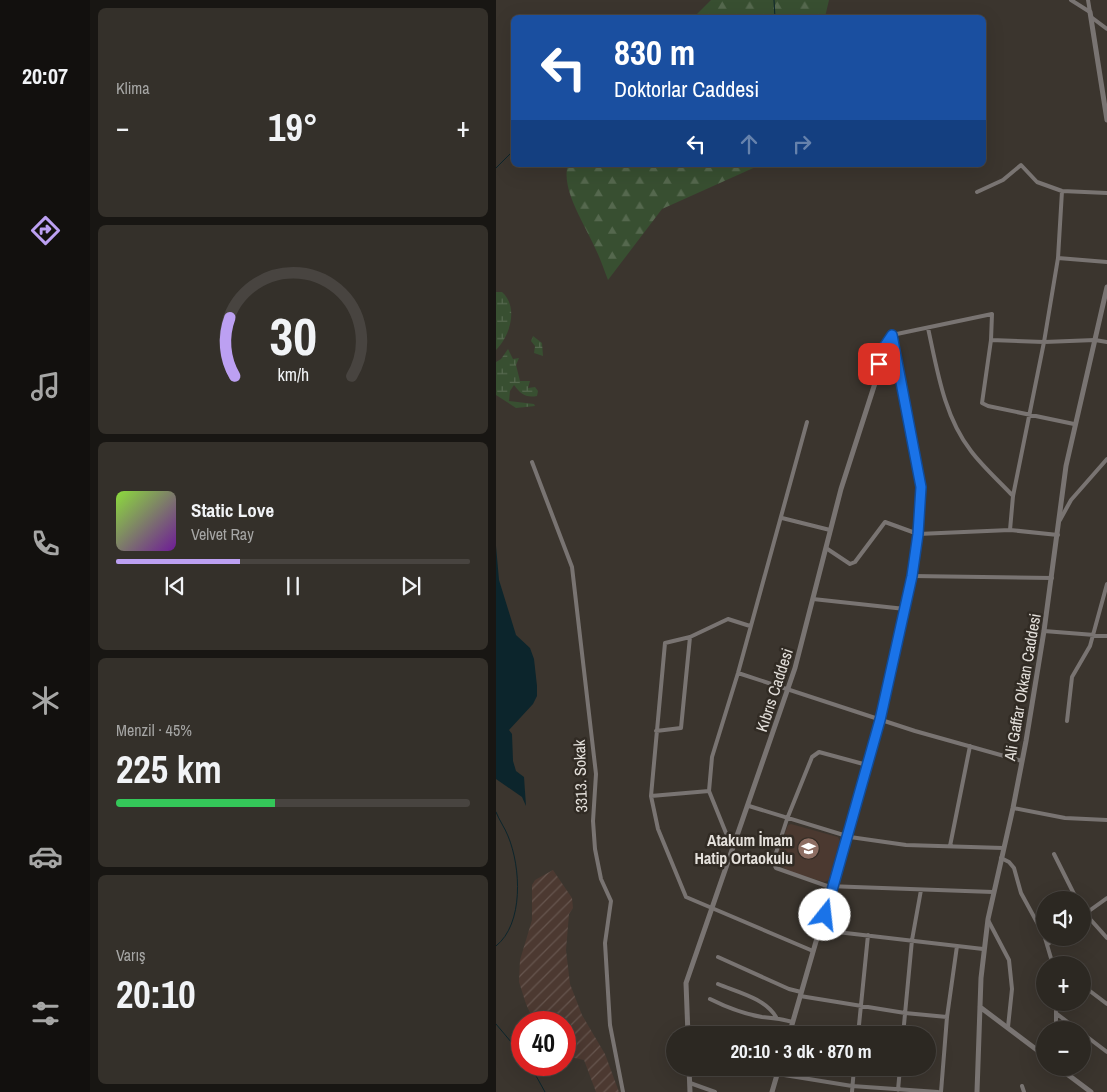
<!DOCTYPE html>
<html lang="tr">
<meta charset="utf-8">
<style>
body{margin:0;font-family:"Archivo Narrow",sans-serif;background:#34302a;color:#f1f3f6;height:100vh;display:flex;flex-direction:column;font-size:19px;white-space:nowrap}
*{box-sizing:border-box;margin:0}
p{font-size:16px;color:#a6a6a5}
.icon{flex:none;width:28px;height:28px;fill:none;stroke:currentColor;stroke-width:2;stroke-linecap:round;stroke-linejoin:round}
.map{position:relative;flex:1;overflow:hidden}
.drawer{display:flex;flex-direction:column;gap:8px;padding:8px;background:#181613;width:406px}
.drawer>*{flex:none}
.top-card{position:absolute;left:15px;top:15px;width:475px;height:152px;border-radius:8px;box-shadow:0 5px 20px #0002,0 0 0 1px #484440;background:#1a4fa0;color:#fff;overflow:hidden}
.tools{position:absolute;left:540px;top:891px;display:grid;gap:10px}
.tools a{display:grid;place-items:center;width:55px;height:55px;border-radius:50%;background:#2c2822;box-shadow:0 5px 20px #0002,0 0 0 1px #484440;font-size:25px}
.speed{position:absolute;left:15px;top:1011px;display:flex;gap:10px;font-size:25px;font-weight:700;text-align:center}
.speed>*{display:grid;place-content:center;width:65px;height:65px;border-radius:50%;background:#2c2822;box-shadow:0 5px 20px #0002,0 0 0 1px #484440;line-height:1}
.speed .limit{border:8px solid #d22;background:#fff;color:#111}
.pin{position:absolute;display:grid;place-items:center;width:42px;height:42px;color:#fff;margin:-21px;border-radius:10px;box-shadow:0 2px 8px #0006}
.me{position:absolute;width:55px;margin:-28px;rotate:16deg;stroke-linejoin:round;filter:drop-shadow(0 0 4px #0008)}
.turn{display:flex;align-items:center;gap:18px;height:105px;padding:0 20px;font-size:22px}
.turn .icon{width:65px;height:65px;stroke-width:2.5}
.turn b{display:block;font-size:35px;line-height:42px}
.lanes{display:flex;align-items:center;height:48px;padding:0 20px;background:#0003;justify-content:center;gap:25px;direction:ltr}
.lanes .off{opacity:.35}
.big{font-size:38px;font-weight:700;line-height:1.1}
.drawer .card{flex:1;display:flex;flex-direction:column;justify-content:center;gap:8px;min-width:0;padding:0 18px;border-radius:8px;background:#34302a}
.drawer .dial{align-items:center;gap:0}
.dial svg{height:130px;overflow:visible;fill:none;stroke:#484440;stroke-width:7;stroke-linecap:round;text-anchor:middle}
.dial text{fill:#f1f3f6;stroke:none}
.song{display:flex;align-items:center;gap:15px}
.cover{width:60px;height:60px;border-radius:8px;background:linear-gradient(135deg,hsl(90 70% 55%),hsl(280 70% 35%))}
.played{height:5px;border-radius:2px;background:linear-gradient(90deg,#bca0f2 35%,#484440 35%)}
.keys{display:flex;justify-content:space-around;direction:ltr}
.heat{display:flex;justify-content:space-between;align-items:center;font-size:28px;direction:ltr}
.charge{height:8px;border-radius:4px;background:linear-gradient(90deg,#34c759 45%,#484440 0)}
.trip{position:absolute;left:170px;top:1026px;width:270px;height:50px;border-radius:25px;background:#2c2822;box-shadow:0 5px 20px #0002,0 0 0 1px #484440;font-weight:700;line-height:50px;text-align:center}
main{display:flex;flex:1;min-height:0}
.tab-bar{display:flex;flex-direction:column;width:90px;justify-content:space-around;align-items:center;background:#12100e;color:#a6a6a5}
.tab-bar .icon{width:35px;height:35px}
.tab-bar .on{color:#bca0f2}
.tab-bar b{font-size:22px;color:#f1f3f6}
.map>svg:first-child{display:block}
.industrial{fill:url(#industrial-furrows)}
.education{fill:#4b3930}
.forest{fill:url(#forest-firs)}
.wetland{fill:url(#wetland-marsh)}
.water{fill:#0c252c}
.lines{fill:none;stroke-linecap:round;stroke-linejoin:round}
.stream{stroke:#0c252c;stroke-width:1}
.minor{stroke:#797472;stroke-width:4}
.tertiary{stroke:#797472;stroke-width:5}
.route-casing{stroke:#114b97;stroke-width:12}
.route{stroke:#1a73e8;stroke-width:9}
.labels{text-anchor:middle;stroke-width:5;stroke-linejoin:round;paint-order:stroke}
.street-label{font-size:16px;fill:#e4e0db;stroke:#312b24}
.poi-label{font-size:16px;font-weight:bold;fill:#e4e0db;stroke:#312b24;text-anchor:end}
</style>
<main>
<nav class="tab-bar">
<b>20:07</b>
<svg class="icon on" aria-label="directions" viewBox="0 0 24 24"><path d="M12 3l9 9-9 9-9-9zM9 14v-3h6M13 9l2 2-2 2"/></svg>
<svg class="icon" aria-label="music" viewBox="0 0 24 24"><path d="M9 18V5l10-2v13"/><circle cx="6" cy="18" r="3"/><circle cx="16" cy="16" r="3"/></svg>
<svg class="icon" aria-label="phone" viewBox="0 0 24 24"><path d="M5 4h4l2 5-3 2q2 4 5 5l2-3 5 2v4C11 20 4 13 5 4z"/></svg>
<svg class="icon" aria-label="climate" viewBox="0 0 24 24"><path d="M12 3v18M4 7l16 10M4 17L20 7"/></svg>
<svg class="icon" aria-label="car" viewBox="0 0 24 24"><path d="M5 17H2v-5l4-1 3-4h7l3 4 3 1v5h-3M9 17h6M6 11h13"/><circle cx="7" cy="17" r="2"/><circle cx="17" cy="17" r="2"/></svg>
<svg class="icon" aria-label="filters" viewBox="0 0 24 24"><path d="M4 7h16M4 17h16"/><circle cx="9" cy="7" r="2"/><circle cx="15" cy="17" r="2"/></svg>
</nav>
<section class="drawer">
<div class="card"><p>Klima</p>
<div class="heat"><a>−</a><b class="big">19°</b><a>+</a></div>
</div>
<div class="card dial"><svg viewBox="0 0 100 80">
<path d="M14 69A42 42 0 1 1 86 69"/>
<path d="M14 69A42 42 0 0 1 11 33" stroke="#bca0f2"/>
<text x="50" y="56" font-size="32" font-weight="700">30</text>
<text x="50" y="72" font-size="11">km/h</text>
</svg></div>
<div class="card">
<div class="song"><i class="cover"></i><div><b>Static Love</b><p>Velvet Ray</p></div></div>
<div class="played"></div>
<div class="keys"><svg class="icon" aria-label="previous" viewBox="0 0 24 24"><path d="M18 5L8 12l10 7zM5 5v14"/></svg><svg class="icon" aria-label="pause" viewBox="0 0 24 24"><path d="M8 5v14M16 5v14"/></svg><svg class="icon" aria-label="next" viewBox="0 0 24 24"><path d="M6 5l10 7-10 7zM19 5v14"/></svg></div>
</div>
<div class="card"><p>Menzil · 45%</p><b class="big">225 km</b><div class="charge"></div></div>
<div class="card"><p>Varış</p><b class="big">20:10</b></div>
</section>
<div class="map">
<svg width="611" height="1092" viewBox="0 0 611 1092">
<defs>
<pattern id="industrial-furrows" width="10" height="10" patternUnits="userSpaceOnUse" patternTransform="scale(1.25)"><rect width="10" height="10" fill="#4c3931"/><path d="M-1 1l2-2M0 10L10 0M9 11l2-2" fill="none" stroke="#66554e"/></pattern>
<pattern id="forest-firs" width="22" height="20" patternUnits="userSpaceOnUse" patternTransform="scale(1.25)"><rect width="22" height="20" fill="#384f31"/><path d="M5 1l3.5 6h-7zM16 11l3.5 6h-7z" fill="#55684e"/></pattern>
<pattern id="wetland-marsh" width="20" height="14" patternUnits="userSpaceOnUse" patternTransform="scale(1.25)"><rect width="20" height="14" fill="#384f31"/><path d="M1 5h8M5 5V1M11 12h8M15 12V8" fill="none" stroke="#55684e"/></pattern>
</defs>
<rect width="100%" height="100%" fill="#3b352e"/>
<path class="industrial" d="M57,870L76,898L77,908L73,914L70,950L74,984L86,1015L109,1054L123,1092H100L88,1060L69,1056V1022H38L30,1004L23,982L24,960L36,920V885L39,880Z"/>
<path class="education" d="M295,824L342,837L344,841L333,880L328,882L294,872L285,866L280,858L292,825Z"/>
<path class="forest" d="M215,0H333L329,17H198Z
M72,165H264L166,209L112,280C108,270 105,260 100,250C91,228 64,189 72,165Z"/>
<path class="wetland" d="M0,292H6C23,307 14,336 0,350Z
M37,336L46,343L47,356L38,353L39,346L35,341Z
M12,349L17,359L23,358L20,365L24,381H34L32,388L39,387L42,391L41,396C29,398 25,394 18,385L14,391L13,401L38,404L39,406L20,408L0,395V362L5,359Z"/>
<path class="water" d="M0,546L3,580L20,635L34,648L38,659L41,686V696L37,704L13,730L16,734L17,761L20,771L28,777L30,806L26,797L0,779Z"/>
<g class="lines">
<path class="stream" d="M278,0L279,18
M0,168L18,150
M0,812C3,820 9,828 12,836C25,867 28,924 0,946
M0,1024L26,1055
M34,1065L49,1092"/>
<path class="minor" d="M575,0L594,12
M592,0L594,12
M595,17L611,29
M481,192L507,180L525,165L541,182L566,191L611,193
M562,258L611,262
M432,328C441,369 448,417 475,451C487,467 503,481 517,496L514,530
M396,335L496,314L495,340L486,403L492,406L578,424
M495,340L548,342L599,340L611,342
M36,462L76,567L100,774L97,821L99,849L105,879L115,901L109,943L114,1025L127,1092
M517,496L548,342L562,258L566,191
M286,518L334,530
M564,520L575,500L611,459
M330,548L354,564L359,562L389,522L422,534L514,530L562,535
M416,576L556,578
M317,599L409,609
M254,626L232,619L194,637L169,643L155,796L162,829L190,897L317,951
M548,631L611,636
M242,673L419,731L526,761
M571,721L576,677L594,646L611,584
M160,731L185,728L194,637
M371,765L323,752L316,757L291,819L277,862L280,868L331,886L497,892
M155,796L213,791
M253,806L354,837L410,845L507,848
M517,808L569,818L611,820
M239,845L232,838L213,791L216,757L242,673L311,422
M454,846L474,746
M558,854L581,900
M505,858L513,862L518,868L525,893L549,937
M586,910L611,938
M586,916L611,898
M492,920L513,960L516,989L512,1027
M324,930L487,949
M549,938L557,965
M552,944L560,938
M222,957L293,989L305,992
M557,959L564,965
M222,984C241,992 269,998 280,1017
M586,985L611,1004
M304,996L409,1013L451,1017
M214,999C230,1007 248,1014 266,1017C277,1018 286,1019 297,1022
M561,1014L582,1030
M560,1030V1002
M586,1033L611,1052
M362,1035L372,935
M407,1035L416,940L425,890
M282,1074L356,1086L442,1092
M194,1083L219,1092
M526,1086L528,1092
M402,1090L404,1068
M356,1092L358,1068
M445,1092L451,1017L461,946"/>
<path class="tertiary" d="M594,12L611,120
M484,1007L549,1056
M192,1035L190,983L299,668L345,489L381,377L386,350L396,335L425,487L416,576L384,720L293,1035
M193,1068L194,1092
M563,1068L595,1092
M276,1092L283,1068
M481,1092L485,978L492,919L517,808L530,741L548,631L570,466L611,287"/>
</g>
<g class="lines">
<defs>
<path id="route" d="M329,915L384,720L416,576L422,534L425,487L396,335L386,350L383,364"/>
</defs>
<use href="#route" class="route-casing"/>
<use href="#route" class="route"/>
</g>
<defs>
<symbol id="school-disc" viewBox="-11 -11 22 22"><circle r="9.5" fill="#8d6e63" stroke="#312b24"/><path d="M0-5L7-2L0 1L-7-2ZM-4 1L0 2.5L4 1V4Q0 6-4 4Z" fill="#fff"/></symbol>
</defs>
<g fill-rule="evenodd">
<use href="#school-disc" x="300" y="836" width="25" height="25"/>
</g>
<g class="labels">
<g class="street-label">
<text transform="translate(526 687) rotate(-80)" y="6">Ali Gaffar Okkan Caddesi</text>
<text transform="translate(278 690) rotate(-72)" y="6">Kıbrıs Caddesi</text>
<text transform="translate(84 776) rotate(-92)" y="6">3313. Sokak</text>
</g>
<g class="poi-label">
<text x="297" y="846">Atakum İmam<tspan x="297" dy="18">Hatip Ortaokulu</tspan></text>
</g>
</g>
</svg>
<div class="tools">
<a><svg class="icon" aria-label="sound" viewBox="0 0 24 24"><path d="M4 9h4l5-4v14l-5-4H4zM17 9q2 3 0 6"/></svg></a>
<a>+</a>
<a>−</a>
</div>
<div class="speed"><div class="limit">40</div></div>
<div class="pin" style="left:383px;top:364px;background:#d93025"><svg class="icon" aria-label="arrive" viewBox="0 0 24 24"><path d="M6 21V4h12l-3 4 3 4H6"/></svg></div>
<svg class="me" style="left:329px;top:915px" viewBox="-20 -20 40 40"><circle r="19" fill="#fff"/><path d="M0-13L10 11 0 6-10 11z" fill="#1a73e8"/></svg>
<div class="trip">20:10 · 3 dk · 870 m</div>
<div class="top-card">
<div class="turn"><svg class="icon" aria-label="left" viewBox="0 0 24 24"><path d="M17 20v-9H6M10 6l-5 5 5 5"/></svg><div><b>830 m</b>Doktorlar Caddesi</div></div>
<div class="lanes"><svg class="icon" aria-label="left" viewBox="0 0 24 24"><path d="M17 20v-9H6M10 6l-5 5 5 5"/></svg><svg class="icon off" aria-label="ahead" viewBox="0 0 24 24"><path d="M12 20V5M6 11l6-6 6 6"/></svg><svg class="icon off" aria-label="right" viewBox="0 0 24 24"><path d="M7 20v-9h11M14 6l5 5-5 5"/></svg></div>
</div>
</div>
</main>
